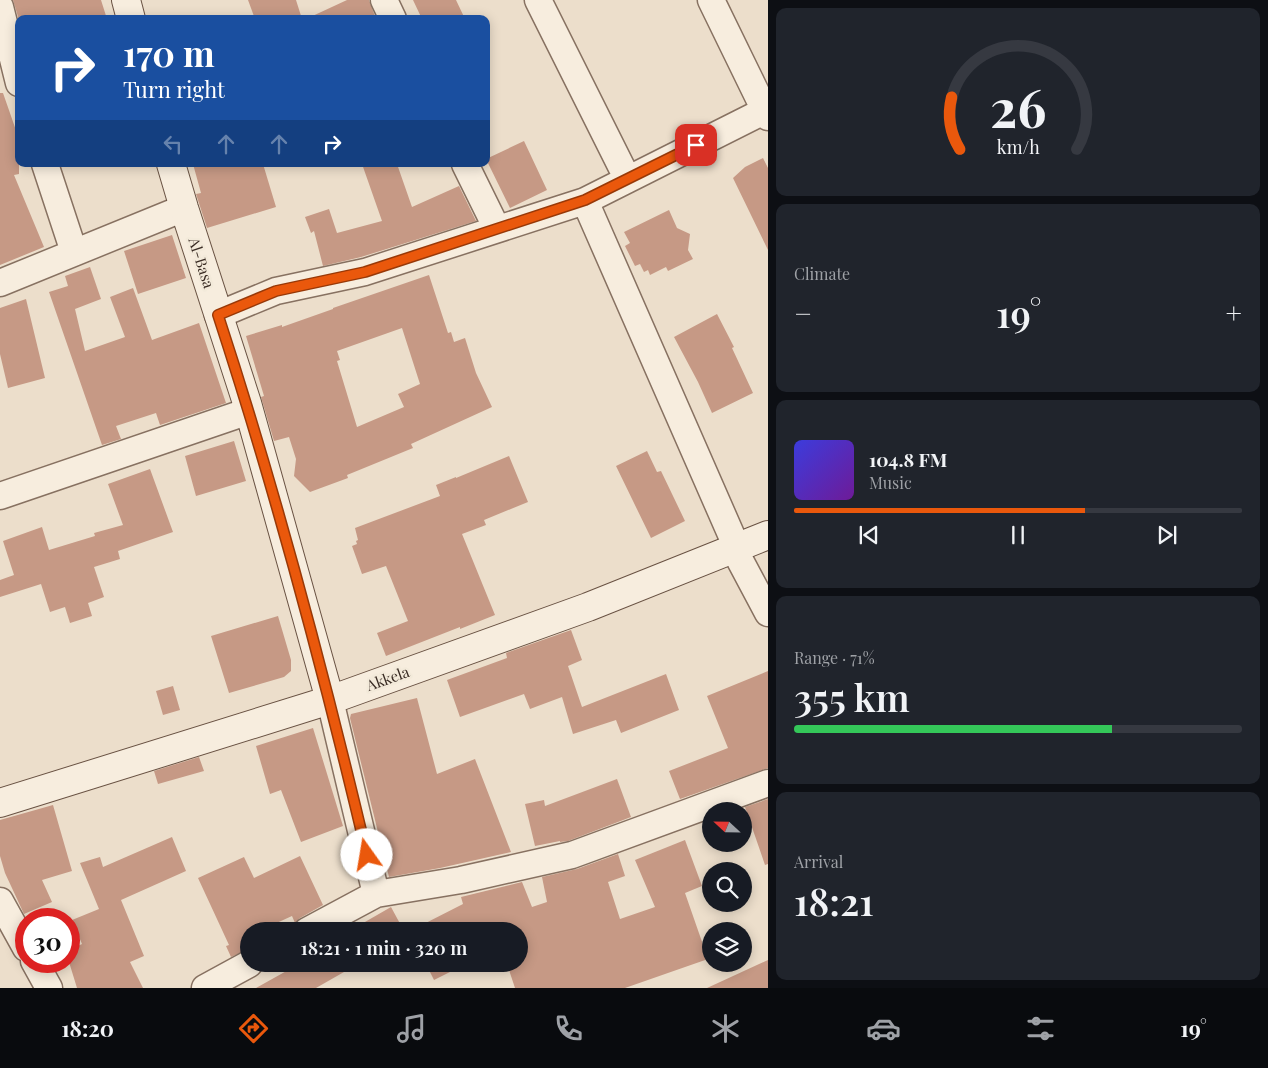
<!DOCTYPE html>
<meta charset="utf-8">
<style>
body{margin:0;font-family:"Playfair Display",serif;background:#20242c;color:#f1f3f6;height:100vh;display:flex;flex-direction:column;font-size:19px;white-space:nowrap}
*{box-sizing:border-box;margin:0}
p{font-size:16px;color:#9ea1a6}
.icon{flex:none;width:28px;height:28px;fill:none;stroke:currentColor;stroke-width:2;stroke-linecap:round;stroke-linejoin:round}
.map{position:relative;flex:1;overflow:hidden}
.sheet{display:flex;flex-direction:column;gap:8px;padding:8px;background:#0d0f14;width:500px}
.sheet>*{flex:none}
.hud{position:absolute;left:15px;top:15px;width:475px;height:152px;border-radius:10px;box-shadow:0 2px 12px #0003;background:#1a4fa0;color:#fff;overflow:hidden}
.needle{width:32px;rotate:292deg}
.controls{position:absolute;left:702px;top:802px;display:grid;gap:10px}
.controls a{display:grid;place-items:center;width:50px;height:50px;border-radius:50%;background:#171b24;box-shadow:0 2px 12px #0003;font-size:25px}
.speed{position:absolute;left:15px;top:908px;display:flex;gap:10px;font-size:25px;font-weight:700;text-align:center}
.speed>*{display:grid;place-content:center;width:65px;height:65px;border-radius:50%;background:#171b24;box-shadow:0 2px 12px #0003;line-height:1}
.speed .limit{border:8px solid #d22;background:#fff;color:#111}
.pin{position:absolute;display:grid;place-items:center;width:42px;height:42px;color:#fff;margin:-21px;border-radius:10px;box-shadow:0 2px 8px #0006}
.me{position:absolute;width:55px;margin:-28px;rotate:347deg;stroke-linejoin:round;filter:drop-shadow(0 0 4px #0008)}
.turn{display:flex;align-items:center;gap:18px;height:105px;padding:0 25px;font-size:22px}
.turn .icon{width:65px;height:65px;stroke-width:2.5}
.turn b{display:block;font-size:35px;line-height:42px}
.lanes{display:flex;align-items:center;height:48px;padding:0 25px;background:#0003;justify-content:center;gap:25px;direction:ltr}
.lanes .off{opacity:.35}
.big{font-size:38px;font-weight:600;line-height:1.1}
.sheet .card{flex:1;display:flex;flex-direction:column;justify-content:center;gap:8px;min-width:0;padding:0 18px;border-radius:10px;background:#20242c}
.sheet .dial{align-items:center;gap:0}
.dial svg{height:130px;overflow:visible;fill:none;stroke:#363941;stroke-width:7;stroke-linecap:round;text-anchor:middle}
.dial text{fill:#f1f3f6;stroke:none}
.song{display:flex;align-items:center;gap:15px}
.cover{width:60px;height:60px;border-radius:8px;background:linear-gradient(135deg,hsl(240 70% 55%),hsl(280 70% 35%))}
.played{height:5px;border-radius:2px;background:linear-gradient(90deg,#ea580c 65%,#363941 65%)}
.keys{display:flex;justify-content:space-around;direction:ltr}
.heat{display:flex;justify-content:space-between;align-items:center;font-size:28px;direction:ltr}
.charge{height:8px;border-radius:4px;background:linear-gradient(90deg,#34c759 71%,#363941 0)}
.trip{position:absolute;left:240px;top:922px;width:288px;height:50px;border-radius:25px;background:#171b24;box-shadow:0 2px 12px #0003;font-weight:600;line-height:50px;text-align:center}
.menu{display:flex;height:80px;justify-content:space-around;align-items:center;background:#090b0e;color:#9ea1a6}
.menu .icon{width:35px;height:35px}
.menu .active{color:#ea580c}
.menu b{font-size:22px;color:#f1f3f6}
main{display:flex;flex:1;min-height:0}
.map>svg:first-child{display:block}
.building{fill:#c69985;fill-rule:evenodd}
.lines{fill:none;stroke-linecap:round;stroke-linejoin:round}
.street-casing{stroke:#877161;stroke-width:29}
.secondary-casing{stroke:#695243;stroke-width:30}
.street{stroke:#f7edde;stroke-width:26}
.secondary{stroke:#f7edde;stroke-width:28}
.route-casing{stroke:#983908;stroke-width:12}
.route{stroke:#ea580c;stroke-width:9}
.labels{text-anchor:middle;stroke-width:5;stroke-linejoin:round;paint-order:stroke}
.street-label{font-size:15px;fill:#392b23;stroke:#f3eada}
</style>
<main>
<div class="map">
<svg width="768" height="988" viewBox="0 0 768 988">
<rect width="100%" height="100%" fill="#ecdecb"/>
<path class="building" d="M13,0H101L107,19H19V20Z
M248,0H296L302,19H255Z
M347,0H369L376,19H306Z
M413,0H456L465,19H422Z
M0,93H3L19,139V174L14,175L44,247L0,265Z
M524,141L547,190L510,208L486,159Z
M763,158L768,168V250L733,178L745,167Z
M193,164H263L276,207L207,228L196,194L201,193Z
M362,164H397L412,207L459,186L476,221L361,257L323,266L314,231L311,233L305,217L329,209L337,233L382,221Z
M669,210L677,228L690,234L688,250L693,259L668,271L666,267L650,275L648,270L644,272L640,264L635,266L625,246L630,243L624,232Z
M172,235L186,278L138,294L124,251Z
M90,267L101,299L75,309L85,351L125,337L110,297L133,288L152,340L199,323L226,403L160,425L156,413L116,426L121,439L102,445L49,292L68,286L65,276Z
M429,275L448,333L451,332L454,342L465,338L476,373L492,407L411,444L413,448L347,475L348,478L310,492L294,476L296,459L289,437L274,441L261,397L264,396L246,336L282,325V327L333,309V308ZM402,328L420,384L398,394L404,407L357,427L337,361L340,360L337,351Z
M26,299L45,378L8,388L0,354V308Z
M717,314L734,347L732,348L753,393L712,413L698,382L674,337Z
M234,441L246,481L196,496L185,456Z
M647,451L657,472L661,471L685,521L651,538L616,466Z
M509,456L528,502L484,520L486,525L462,534L495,615L460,629V627L386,656L377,633L408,621L386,566L362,574L352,546L357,544L356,541L358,540L355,528L440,496L436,485L456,477V478Z
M150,469L173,532L118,551L120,559L94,567L104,597L88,603L92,616L70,623L65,607L50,612L41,584L0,597V580L14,575L3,541L42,527L49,550L95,536L94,533L123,525L108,484Z
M278,616L291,660V671L284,677L229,693L211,636Z
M571,630L582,660L568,666L582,707L666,674L679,710L621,733L616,720L573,734L562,697L530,709L524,694L460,717L447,680L507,658L506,653Z
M768,671V768L680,799L669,771L728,748L707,696Z
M173,686L180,710L163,715L156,691Z
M417,698L437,774L475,759L511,852L440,868L389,877L350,718L351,714Z
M313,728L343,826L301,842L281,790L270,794L256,746Z
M199,757L204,771L158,784L154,771Z
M617,779L631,817L568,841L560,842V841L535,846L525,804L544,800L545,806Z
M768,799V864L765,865L745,807Z
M53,805L72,871L42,880L52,902L24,914L5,873L0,856V820Z
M172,837L186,871L121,900L144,956L130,962L143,988H77L69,962V950L82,944L72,920L99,909L80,863L100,857L103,867Z
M685,840L702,886L685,893L708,959L625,988H515L507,964H519V931H410L463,904L461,897L522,882L532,907L547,902L542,877L577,869L618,854L625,876L608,882L620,919L655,907L635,860Z
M300,856L323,905L300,918L295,923L292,916L259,931H249V949L231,957L226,946L229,945L198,878L244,857L254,878Z
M391,907L404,931H361L358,926Z
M768,960V988H707Z
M299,964H358L316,988H256Z
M426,964H466L434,980Z"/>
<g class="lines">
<defs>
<path id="street" d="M384,0L393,19
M538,0L627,178
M711,0L768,117
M0,7L19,83
M45,164L74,252
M465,164L497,229
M585,201L737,548
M0,283L184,208
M218,315L276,291L365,272L585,201L768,109
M0,496L249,411
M734,549L768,613
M376,894L461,880L572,855L768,783
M0,901L26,948
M307,931L376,894L330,700
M34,961L49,988
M205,988L249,964"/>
<path id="secondary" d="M126,0L131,19
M171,164L184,208L247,403L330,700
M0,803L330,700L588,607L768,535"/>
</defs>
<use href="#street" class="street-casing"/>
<use href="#secondary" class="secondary-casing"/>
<use href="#street" class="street"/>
<use href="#secondary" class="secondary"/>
</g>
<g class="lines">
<defs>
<path id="route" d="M367,855C324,673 276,492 218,315L276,291L365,272L585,200L696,145"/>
</defs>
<use href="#route" class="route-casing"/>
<use href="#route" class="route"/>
</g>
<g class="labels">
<g class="street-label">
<text transform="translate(201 263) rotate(72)" y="5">Al-Basa</text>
<text transform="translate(388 679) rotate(-20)" y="5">Akkela</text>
</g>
</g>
</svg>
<div class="controls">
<a><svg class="needle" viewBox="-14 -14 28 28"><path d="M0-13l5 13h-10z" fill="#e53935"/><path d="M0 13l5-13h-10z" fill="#9ea1a6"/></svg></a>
<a><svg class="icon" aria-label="search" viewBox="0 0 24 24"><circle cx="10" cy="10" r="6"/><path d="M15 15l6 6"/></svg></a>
<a><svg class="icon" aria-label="layers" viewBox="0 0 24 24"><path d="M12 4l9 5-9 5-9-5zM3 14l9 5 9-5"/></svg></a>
</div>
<div class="speed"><div class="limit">30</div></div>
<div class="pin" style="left:696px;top:145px;background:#d93025"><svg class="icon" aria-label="arrive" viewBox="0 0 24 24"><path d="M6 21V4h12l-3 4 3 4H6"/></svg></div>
<svg class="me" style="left:367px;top:855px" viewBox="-20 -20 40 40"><circle r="19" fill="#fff"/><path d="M0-13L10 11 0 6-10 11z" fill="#ea580c"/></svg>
<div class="trip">18:21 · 1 min · 320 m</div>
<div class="hud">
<div class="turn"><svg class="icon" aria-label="right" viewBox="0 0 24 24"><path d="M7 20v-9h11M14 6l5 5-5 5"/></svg><div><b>170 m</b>Turn right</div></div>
<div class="lanes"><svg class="icon off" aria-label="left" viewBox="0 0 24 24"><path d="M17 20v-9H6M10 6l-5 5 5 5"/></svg><svg class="icon off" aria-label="ahead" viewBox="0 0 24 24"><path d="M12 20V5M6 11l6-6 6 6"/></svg><svg class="icon off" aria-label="ahead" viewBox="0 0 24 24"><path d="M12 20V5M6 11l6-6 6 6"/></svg><svg class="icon" aria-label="right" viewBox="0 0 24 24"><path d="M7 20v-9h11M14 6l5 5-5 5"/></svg></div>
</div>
</div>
<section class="sheet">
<div class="card dial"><svg viewBox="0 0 100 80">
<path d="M14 69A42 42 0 1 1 86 69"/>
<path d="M14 69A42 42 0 0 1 9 37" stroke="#ea580c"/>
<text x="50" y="56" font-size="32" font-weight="700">26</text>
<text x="50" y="72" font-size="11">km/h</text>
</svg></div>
<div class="card"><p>Climate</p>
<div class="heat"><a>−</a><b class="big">19°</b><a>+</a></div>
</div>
<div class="card">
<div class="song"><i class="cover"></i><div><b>104.8 FM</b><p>Music</p></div></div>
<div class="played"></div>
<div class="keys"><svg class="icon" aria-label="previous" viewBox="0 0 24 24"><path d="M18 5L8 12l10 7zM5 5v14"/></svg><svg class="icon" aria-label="pause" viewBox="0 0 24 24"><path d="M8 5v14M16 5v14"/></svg><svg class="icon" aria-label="next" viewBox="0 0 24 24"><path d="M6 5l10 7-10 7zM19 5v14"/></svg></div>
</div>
<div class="card"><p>Range · 71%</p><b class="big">355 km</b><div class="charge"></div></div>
<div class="card"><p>Arrival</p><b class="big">18:21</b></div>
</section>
</main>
<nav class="menu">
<b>18:20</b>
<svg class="icon active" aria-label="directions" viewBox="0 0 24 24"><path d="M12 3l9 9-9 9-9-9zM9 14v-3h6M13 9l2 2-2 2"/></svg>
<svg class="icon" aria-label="music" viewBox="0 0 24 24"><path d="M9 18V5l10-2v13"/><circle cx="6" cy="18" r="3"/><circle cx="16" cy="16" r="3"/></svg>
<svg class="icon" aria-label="phone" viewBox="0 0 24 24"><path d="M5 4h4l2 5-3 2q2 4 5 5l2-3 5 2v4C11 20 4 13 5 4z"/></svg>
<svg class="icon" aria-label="climate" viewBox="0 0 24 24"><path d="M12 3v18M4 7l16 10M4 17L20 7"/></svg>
<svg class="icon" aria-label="car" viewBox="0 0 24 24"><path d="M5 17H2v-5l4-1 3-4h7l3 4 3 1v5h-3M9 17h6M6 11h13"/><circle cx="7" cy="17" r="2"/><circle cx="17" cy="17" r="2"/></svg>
<svg class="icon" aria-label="filters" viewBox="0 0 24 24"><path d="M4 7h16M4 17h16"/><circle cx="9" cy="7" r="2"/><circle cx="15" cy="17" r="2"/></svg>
<b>19°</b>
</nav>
